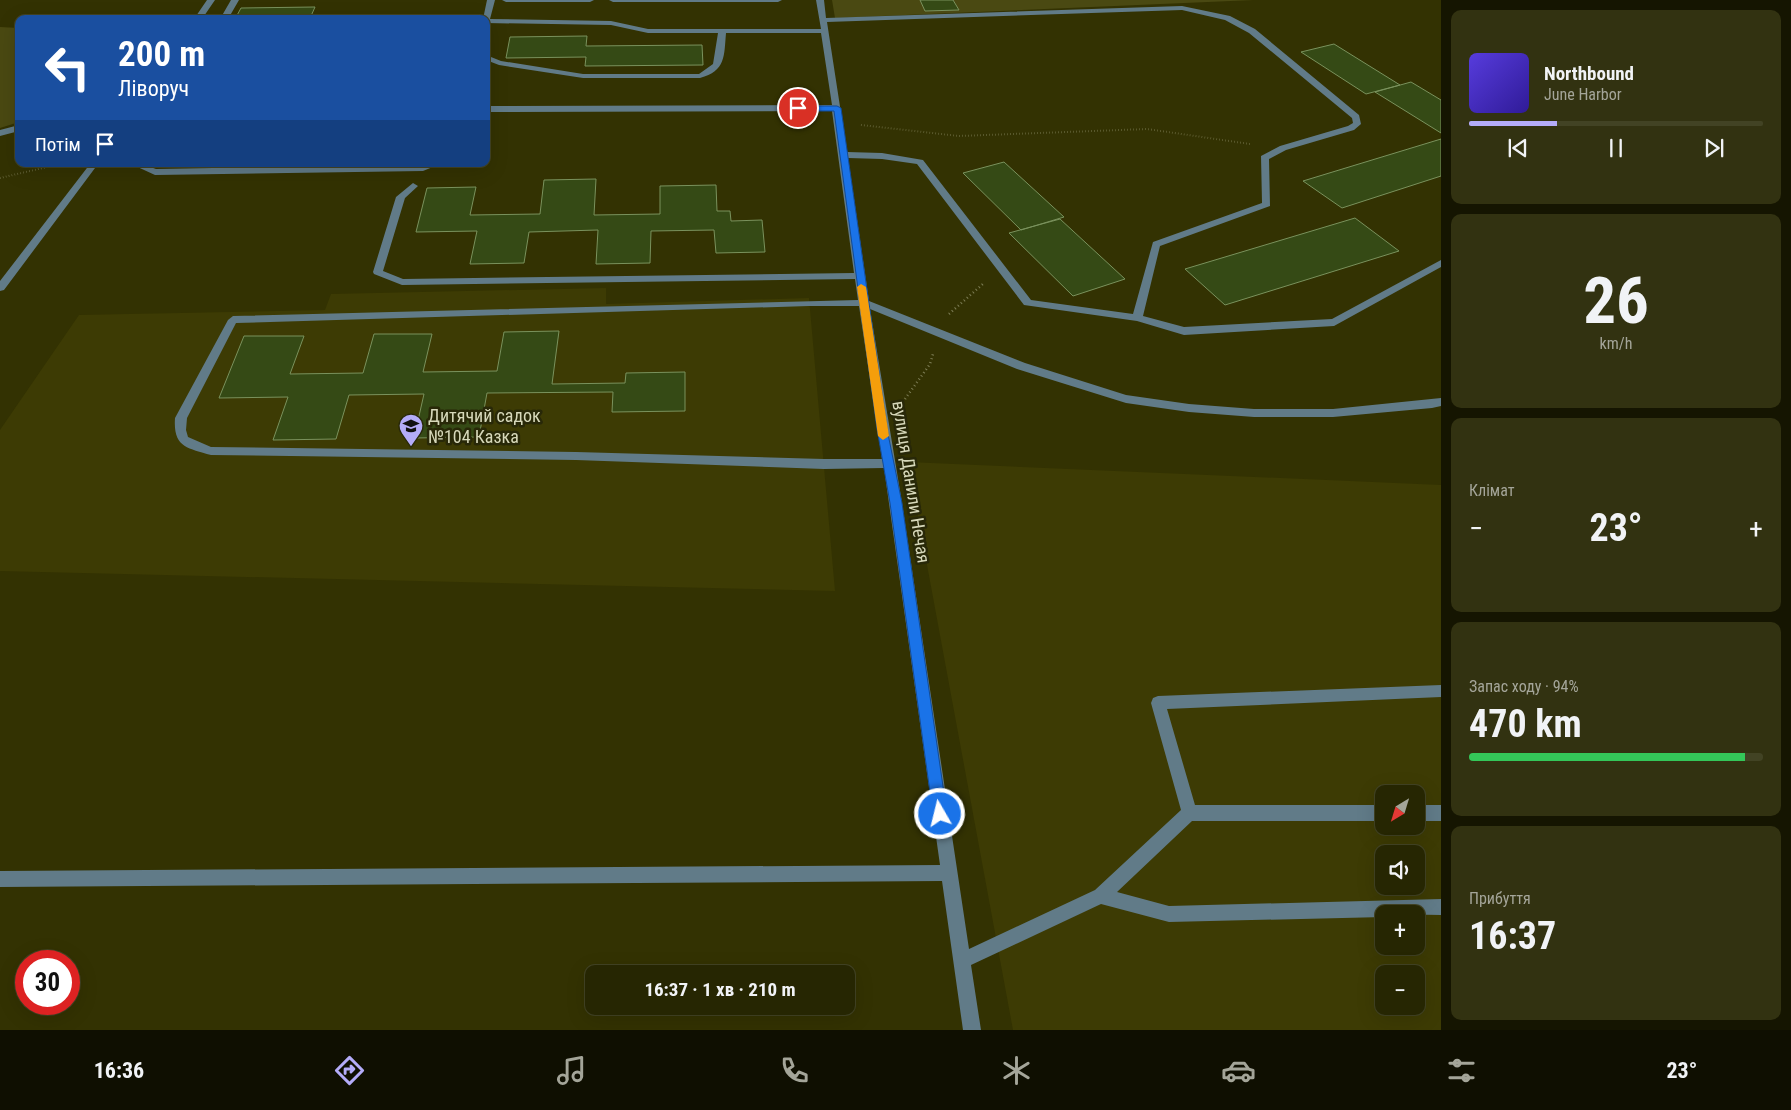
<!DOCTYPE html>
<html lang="uk">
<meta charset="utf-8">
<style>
body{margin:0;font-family:"Roboto Condensed",sans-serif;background:#323211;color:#f1f3f6;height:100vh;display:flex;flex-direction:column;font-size:19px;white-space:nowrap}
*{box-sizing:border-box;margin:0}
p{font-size:16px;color:#a4a599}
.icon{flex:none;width:28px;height:28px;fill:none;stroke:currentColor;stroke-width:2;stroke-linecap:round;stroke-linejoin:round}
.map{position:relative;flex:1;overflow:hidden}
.sheet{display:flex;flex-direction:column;gap:10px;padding:10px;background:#151501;width:350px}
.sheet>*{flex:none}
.banner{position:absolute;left:15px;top:15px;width:475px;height:152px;border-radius:10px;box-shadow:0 5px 20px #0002,0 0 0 1px #424324;background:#1a4fa0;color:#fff;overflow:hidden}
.needle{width:32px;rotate:218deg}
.fabs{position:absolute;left:1375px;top:785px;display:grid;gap:10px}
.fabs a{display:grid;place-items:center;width:50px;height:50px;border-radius:10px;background:#262602;box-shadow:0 5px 20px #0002,0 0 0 1px #424324;font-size:25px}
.speed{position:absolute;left:15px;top:950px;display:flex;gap:10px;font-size:25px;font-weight:700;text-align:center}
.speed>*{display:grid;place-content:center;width:65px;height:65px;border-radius:50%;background:#262602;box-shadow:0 5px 20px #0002,0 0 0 1px #424324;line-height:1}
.speed .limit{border:8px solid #d22;background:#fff;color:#111}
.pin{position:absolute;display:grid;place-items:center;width:42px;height:42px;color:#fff;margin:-21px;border:2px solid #fff;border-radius:50%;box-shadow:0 1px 5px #0007}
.me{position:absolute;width:55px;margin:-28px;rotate:352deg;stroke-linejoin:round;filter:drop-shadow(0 0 4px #0008)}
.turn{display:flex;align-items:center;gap:18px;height:105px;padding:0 20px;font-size:22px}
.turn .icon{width:65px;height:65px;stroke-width:2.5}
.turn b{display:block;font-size:35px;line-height:42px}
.then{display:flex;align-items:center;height:48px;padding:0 20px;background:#0003;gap:10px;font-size:19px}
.big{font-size:38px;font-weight:700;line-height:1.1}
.sheet .tile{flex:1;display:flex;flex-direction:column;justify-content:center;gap:8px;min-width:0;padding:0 18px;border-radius:10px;background:#323211}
.sheet .dial{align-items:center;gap:0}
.dial b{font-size:65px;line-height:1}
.song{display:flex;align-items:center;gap:15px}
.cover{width:60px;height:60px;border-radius:8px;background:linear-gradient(135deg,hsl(250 70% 55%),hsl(250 70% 35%))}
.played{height:5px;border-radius:2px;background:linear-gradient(90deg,#b4acf9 30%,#424324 30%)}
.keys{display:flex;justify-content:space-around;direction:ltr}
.heat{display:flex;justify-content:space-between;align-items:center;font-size:28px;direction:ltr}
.charge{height:8px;border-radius:4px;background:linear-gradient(90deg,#34c759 94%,#424324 0)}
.trip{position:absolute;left:585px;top:965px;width:270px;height:50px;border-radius:10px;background:#262602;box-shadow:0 5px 20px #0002,0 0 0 1px #424324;font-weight:700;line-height:50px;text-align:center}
.dock{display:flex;height:80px;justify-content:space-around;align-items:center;background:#0f0f01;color:#a4a599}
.dock .icon{width:35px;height:35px}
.dock .active{color:#b4acf9}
.dock b{font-size:22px;color:#f1f3f6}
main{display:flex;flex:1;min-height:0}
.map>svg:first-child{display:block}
.built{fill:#3d3b04;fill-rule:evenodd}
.green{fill:#4a4912}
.building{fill:#354a15;stroke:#7a925d}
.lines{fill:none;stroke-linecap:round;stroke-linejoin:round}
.path-far1{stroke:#7e7e56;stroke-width:2;stroke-dasharray:0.5 2.5;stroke-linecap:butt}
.path{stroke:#7e7e56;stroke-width:2.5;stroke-dasharray:1 3;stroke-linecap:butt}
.minor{fill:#617b88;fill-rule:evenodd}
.route{fill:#1a73e8;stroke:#114b97}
.slow{fill:#f59e0b}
.labels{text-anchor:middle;stroke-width:5;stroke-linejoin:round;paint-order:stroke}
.poi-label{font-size:18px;fill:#d7d8ba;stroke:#282808;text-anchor:start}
.street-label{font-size:18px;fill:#d7d8ba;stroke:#282808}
</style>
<main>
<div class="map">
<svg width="1441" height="1030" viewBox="0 0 1441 1030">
<rect width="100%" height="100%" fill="#333202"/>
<path class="built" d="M606,288V304L809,298L835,591L0,571V430L79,315L325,310L331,294Z
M908,462L1441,485V1030H1013ZM1384,794H1416V826H1384ZM1384,854H1416V886H1384ZM1384,914H1416V946H1384ZM1384,974H1416V1006H1384Z"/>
<path class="green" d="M832,0H1254L835,18Z
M0,27L19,28V122L0,128Z"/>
<path class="building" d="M920,0H953L959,10L925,11Z
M315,7L311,16L423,15L422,19H235L241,8Z
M587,36L586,46L702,45L703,65L585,66L586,57L506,58L510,37Z
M1334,44L1400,85L1366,94L1301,52Z
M1411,82L1441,100V133L1375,92Z
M1441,139V176L1342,208L1303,181Z
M1004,162L1064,217L1021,230L963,173Z
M596,179L594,215L660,214V186L716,185L717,211H730L731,221L762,220L765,252L716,253L714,230L651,231L650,263L596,264L598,230L529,232L524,263L470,264L477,231L416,232L427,188L476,187L470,215L540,214L544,180Z
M1355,218L1399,251L1225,305L1185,269Z
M1060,219L1125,279L1073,296L1009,233Z
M559,331L552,384L625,383L626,373L685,372V411L612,412L613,392L487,393L479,437L414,438L424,394L349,395L336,439L273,440L288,397L219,398L244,336H304L290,374L363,373L374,334H432L423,372L497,371L504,332Z"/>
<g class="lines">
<path class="path-far1" d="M861,125L959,136L1147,129L1250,144
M0,178L60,164"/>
<path class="path" d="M949,314L984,283
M905,399L930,364L933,354"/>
<path class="minor" d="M207,0H215L202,19H194Z
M231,0H239L228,19H220Z
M487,0H495L490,19L611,21L648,29H821L816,0H824L826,18L1182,6L1230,16L1255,29L1359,115L1361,124L1354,130L1286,150L1269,159L1270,206L1160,246L1143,316L1184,327L1332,319L1441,260V267L1334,326L1184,335L1137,321L1024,305L917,164L882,159L848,158L869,301L1025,363L1126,395L1189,404L1254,409H1333L1441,398V406L1432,408L1333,417H1254L1189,412L1126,403L1017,369L870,309L902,503L969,949L1095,890L1181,810L1151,703L1153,698L1158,696L1441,685V697L1167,709L1195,805H1384V821H1192L1117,892L1169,906L1441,899V915L1384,914V917L1169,922L1101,904L971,965L981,1030H963L942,881L0,887V871L940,865L884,468L824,469L576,460L211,455C187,448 173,447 175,418L228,320L233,316L858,300L855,279L402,285L374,274L373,272L396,197L413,183L418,186L405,198L383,271L403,279L854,273L832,111L486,112V106L832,105L821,33H726C724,56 726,71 700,78H583L499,65L486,60V55L501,61L583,74H699L713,64L718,33H648L611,25L486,23V19H483ZM1182,10L1225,20L1249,33L1352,118L1353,123L1348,126L1280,146L1261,156L1262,203L1153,242L1133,314L1031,300L923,160L882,153L847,152L827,22ZM809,306H859L882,459H824L576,452L211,447L188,437L186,430L187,418L236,323Z
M502,0H594L590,2H506Z
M609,0H782L778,2H613Z
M19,125V131L0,136V130Z
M90,164H98L4,290L0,291V281Z
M131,164H142L156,169L440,164L423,171L155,175Z
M1416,805H1441V821H1416Z"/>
</g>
<path class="route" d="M837,106L841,108L887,429L902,503L947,814L945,819L940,821L935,819L933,814L890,503L877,429L834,111H798L794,108L798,106Z"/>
<path class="slow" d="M861,284L866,287L889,436L883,440L878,436L857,287Z"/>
<defs>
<symbol id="school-pin" viewBox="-11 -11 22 30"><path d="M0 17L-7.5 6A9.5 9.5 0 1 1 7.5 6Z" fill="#b4acf9" stroke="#282808"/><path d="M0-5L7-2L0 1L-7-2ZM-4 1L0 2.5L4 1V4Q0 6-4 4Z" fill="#111"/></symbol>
</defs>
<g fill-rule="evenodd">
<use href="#school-pin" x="397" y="412" width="28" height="38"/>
</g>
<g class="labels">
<g class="poi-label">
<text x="428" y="422">Дитячий садок<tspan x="428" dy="21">№104 Казка</tspan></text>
</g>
<g class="street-label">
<text transform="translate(911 482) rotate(81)" y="6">вулиця Данили Нечая</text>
</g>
</g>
</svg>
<div class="fabs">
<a><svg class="needle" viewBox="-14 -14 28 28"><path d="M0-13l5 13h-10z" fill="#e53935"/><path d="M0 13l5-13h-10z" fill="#a4a599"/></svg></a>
<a><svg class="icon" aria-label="sound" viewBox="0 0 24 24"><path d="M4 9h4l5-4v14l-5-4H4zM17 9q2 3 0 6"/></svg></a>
<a>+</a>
<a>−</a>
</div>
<div class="speed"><div class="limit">30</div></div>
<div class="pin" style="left:798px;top:108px;background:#d93025"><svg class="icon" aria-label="arrive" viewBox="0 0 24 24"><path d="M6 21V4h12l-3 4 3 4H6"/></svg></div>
<svg class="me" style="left:940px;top:814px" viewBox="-20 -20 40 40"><circle r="17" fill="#1a73e8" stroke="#fff" stroke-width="3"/><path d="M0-11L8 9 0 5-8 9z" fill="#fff"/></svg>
<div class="trip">16:37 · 1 хв · 210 m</div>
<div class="banner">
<div class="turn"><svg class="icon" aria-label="left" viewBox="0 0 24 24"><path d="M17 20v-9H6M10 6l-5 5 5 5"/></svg><div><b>200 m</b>Ліворуч</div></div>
<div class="then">Потім<svg class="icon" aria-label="arrive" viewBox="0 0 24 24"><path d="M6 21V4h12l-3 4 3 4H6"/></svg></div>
</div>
</div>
<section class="sheet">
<div class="tile">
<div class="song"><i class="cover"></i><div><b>Northbound</b><p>June Harbor</p></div></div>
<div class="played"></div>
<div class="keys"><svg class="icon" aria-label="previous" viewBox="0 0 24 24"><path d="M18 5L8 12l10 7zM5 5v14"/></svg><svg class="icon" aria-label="pause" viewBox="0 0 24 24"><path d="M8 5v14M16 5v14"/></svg><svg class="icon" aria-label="next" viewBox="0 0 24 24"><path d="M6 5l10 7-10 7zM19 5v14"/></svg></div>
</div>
<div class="tile dial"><b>26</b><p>km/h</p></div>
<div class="tile"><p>Клімат</p>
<div class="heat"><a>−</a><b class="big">23°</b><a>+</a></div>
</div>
<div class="tile"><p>Запас ходу · 94%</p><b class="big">470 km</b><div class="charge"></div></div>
<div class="tile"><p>Прибуття</p><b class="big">16:37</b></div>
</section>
</main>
<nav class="dock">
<b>16:36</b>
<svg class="icon active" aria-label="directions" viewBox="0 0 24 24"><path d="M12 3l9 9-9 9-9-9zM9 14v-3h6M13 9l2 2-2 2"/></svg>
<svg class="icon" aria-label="music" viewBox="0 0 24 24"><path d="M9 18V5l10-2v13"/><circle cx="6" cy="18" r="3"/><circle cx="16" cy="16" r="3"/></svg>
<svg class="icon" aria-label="phone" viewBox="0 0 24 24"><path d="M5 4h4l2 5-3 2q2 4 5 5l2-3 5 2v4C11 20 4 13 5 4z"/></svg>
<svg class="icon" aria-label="climate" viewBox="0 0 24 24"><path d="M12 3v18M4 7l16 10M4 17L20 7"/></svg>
<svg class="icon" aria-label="car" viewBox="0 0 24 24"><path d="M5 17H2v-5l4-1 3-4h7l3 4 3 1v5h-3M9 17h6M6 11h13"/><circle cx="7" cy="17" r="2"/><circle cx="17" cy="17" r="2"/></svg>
<svg class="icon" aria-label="filters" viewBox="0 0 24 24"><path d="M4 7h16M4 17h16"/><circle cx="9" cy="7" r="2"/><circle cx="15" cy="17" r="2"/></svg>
<b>23°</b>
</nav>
